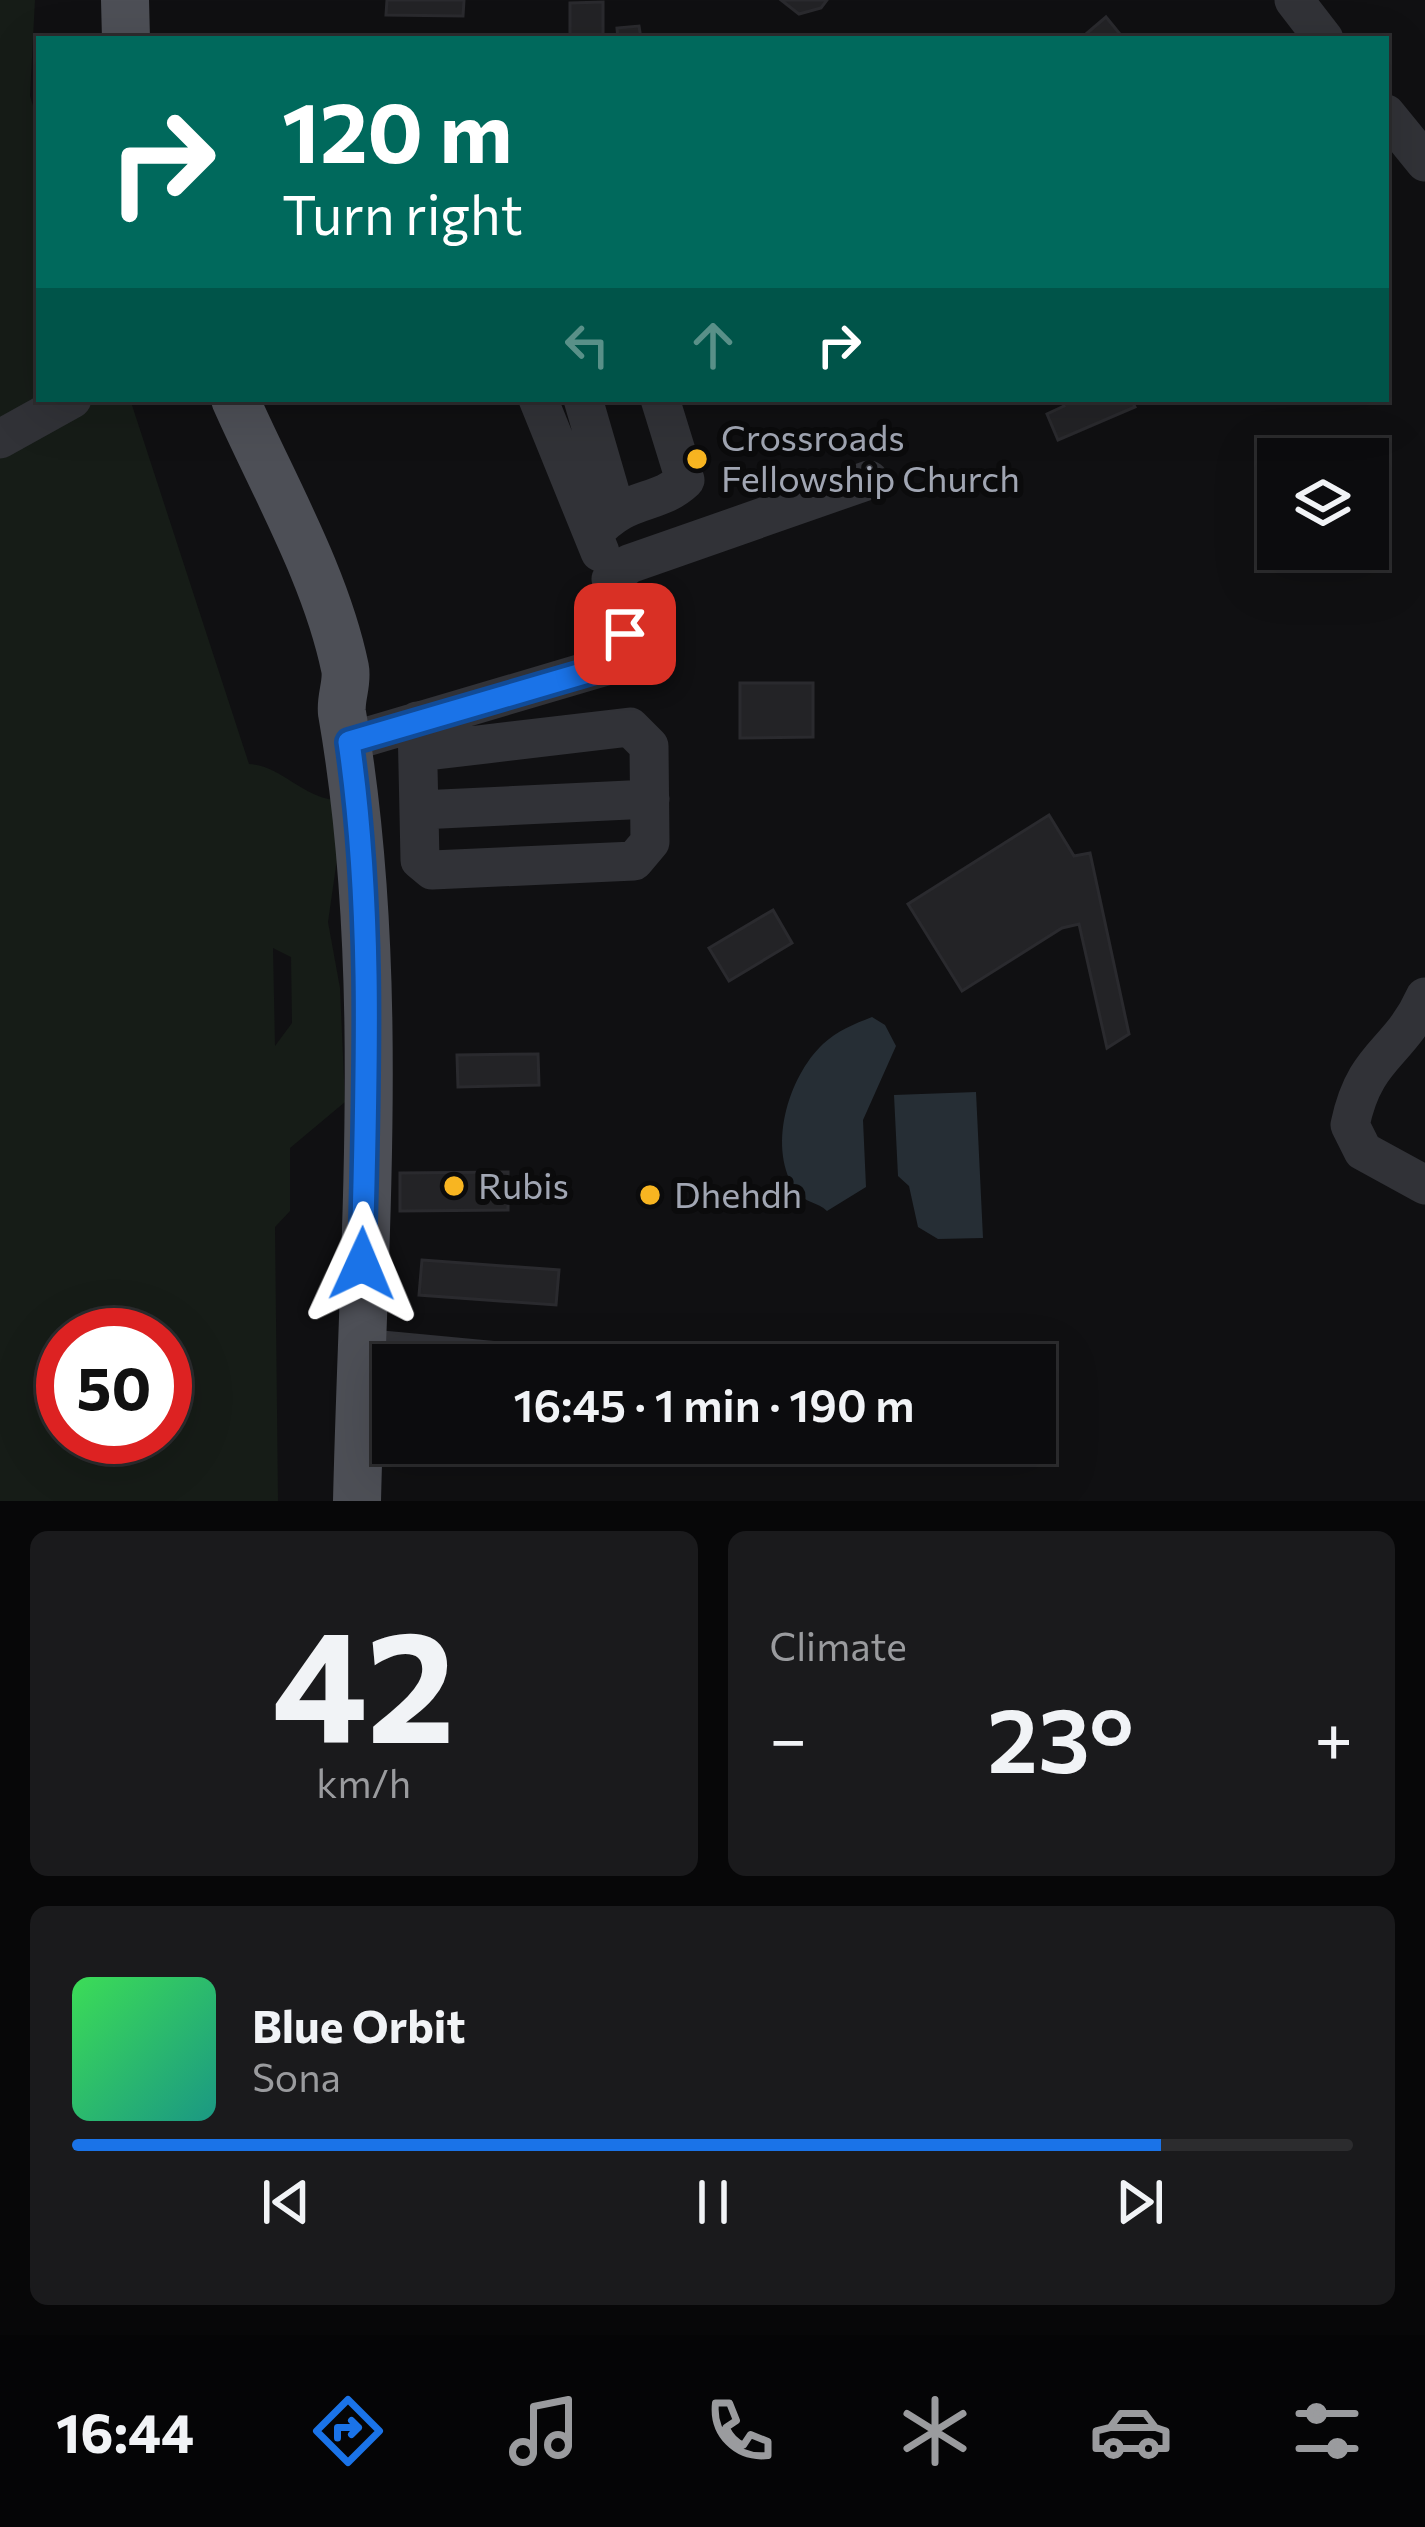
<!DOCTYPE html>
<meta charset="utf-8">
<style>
body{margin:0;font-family:Commissioner,sans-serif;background:#1a1a1c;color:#f1f3f6;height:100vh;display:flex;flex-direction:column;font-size:45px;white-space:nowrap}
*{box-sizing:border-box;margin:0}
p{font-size:39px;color:#9a9b9e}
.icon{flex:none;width:66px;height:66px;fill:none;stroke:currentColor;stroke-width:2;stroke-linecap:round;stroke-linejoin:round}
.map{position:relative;height:1501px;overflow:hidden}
.side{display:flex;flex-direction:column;gap:30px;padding:30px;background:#070708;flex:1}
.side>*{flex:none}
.guide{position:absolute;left:36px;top:36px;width:1353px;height:366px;border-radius:0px;box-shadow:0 12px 48px #0002,0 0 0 3px #2c2c2e;background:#00695c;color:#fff;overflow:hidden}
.controls{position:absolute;left:1257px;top:438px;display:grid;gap:24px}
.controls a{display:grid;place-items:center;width:132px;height:132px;border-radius:0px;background:#0c0c0e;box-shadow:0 12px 48px #0002,0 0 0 3px #2c2c2e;font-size:60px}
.speed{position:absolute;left:36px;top:1308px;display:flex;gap:24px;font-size:60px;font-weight:700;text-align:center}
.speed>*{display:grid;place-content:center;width:156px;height:156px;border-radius:50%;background:#0c0c0e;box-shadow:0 12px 48px #0002,0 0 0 3px #2c2c2e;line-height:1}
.speed .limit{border:18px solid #d22;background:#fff;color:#111}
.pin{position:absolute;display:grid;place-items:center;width:102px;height:102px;color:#fff;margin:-51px;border-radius:24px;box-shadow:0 6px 18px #0006}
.me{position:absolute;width:132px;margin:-66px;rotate:1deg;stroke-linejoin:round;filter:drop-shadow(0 0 9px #0008)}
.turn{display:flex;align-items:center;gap:42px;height:252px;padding:0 48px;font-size:54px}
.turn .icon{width:156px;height:156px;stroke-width:2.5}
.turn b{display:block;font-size:84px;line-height:102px}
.lanes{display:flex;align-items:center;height:114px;padding:0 48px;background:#0003;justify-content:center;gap:60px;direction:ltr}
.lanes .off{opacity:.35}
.big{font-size:90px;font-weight:600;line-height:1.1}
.side .widget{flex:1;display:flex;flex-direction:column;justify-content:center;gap:18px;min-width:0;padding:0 42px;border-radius:18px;background:#1a1a1c}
.side .dial{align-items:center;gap:0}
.dial b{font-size:156px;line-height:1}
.song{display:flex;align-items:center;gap:36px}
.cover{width:144px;height:144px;border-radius:18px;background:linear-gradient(135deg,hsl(130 70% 55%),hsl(170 70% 35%))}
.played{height:12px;border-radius:6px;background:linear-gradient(90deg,#1a73e8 85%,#2c2c2e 85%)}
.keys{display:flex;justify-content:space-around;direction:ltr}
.heat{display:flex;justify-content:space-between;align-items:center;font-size:66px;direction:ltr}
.side .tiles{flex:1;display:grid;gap:30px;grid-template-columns:1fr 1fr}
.widget:last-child{grid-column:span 2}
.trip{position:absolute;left:372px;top:1344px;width:684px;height:120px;border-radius:0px;background:#0c0c0e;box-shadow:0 12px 48px #0002,0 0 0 3px #2c2c2e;font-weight:600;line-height:120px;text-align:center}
.dock{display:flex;height:192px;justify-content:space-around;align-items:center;background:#050506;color:#9a9b9e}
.dock .icon{width:84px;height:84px}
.dock .active{color:#1a73e8}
.dock b{font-size:54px;color:#f1f3f6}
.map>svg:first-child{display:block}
.green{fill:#161c17;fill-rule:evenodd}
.water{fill:#262e35}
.building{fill:#232326;stroke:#2a2a2e;stroke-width:3}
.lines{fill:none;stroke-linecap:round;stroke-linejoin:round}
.minor{stroke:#313237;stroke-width:39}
.major{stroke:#4d4f56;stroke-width:48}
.route-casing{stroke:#114b97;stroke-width:30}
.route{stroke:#1a73e8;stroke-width:21}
.poi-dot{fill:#f8b521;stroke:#0b0b0c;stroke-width:4.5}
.labels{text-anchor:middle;stroke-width:12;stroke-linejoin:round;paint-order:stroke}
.poi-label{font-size:36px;fill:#a1a6b3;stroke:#0b0b0c;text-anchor:start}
</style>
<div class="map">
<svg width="1425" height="1501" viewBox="0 0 1425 1501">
<rect width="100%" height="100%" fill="#101012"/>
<path class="green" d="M0,0H35L30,96L39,124V399H130L249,764C281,766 300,795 333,800L339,845L328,922L340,988L345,1102L290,1148V1211L275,1227L278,1501H0ZM273,948L291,957L292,1023L275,1046ZM63,1335H165V1437H63Z"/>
<path class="water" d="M872,1017L885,1025L896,1046L863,1120L866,1187L827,1211C818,1202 805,1203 797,1192C766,1150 788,1077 823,1044C837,1031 854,1024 872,1017Z
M976,1092L983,1238L938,1239L918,1227L909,1186L898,1176L894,1095Z"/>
<path class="building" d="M387,0H464L463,16L386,15Z
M781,0H827L821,8L799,14Z
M603,2V39H570V3Z
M1106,17L1124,39H1090L1086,34Z
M639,26L641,39H618L617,28Z
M1061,399H1131L1135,407L1058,440L1047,414L1064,406Z
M740,683H813V737L740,738Z
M1049,815L1074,856L1090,853L1129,1034L1107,1048L1079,924L1062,928L962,991L908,904Z
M773,910L792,943L729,981L709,948Z
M538,1054L539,1085L458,1087L457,1055Z
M508,1172V1210L400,1211V1173Z
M422,1260L559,1270L556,1305L419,1295Z"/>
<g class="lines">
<path class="minor" d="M1294,0L1324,39
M1386,114L1425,162
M538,399L600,552
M583,399L615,509
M0,439L72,399
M593,534C628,494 656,507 685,480L660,399
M417,721L420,860L432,870L634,861L650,842L649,746L630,727L419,752
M349,742L606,666L625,634L611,579L629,564L869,480
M420,810L650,799
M1425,997C1399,1055 1365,1053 1350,1125L1363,1151L1425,1185
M360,1348L542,1365"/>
<path class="major" d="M125,0L126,39
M235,399C273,485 326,576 345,668C348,683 340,698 342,713C387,971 363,1240 357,1501"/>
</g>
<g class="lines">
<defs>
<path id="route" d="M362,1264C366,1091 374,914 349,742L595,670L615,658L625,634"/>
</defs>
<use href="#route" class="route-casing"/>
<use href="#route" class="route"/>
</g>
<g class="poi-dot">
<circle cx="697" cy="459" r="12"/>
<circle cx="454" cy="1186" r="12"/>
<circle cx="650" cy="1195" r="12"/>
</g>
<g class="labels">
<g class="poi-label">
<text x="721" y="451">Crossroads<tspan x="721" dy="41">Fellowship Church</tspan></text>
<text x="478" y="1199">Rubis</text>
<text x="674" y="1208">Dhehdh</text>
</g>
</g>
</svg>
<div class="controls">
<a><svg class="icon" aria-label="layers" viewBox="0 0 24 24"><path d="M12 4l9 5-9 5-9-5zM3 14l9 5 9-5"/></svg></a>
</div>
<div class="speed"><div class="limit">50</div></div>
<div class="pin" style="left:625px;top:634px;background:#d93025"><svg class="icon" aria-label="arrive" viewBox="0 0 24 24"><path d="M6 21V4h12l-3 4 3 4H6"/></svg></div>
<svg class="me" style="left:362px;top:1264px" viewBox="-20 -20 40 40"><path d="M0-17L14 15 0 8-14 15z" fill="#1a73e8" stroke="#fff" stroke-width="4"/></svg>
<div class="trip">16:45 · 1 min · 190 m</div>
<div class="guide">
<div class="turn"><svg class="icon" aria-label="right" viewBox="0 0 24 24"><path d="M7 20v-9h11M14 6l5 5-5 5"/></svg><div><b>120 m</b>Turn right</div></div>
<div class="lanes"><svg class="icon off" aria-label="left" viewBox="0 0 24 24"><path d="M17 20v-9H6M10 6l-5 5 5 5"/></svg><svg class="icon off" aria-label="ahead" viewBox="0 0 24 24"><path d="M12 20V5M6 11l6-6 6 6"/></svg><svg class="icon" aria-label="right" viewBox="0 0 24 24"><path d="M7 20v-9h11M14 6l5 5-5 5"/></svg></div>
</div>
</div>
<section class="side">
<div class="tiles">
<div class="widget dial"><b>42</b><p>km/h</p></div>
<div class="widget"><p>Climate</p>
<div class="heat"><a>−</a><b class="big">23°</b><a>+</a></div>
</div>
<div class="widget">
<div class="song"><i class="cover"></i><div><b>Blue Orbit</b><p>Sona</p></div></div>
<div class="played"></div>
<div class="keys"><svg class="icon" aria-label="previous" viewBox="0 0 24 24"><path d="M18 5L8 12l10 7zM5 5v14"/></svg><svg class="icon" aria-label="pause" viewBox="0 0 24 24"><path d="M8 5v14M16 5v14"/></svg><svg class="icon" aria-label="next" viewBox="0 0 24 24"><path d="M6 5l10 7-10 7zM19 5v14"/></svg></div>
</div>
</div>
</section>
<nav class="dock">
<b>16:44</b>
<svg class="icon active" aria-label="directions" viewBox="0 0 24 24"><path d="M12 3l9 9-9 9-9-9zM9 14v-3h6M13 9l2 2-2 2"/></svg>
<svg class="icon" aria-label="music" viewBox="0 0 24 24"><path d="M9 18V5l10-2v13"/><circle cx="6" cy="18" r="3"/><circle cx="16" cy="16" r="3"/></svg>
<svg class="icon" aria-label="phone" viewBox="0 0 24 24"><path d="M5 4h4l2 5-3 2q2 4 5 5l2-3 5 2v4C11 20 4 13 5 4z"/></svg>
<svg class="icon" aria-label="climate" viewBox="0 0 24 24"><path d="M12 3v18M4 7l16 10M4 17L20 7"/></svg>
<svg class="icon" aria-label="car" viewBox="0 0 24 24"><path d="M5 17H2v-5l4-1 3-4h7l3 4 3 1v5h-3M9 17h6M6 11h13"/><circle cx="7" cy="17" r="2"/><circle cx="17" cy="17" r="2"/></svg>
<svg class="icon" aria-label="filters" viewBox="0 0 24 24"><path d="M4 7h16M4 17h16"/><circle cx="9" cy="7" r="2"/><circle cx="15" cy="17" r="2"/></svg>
</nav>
